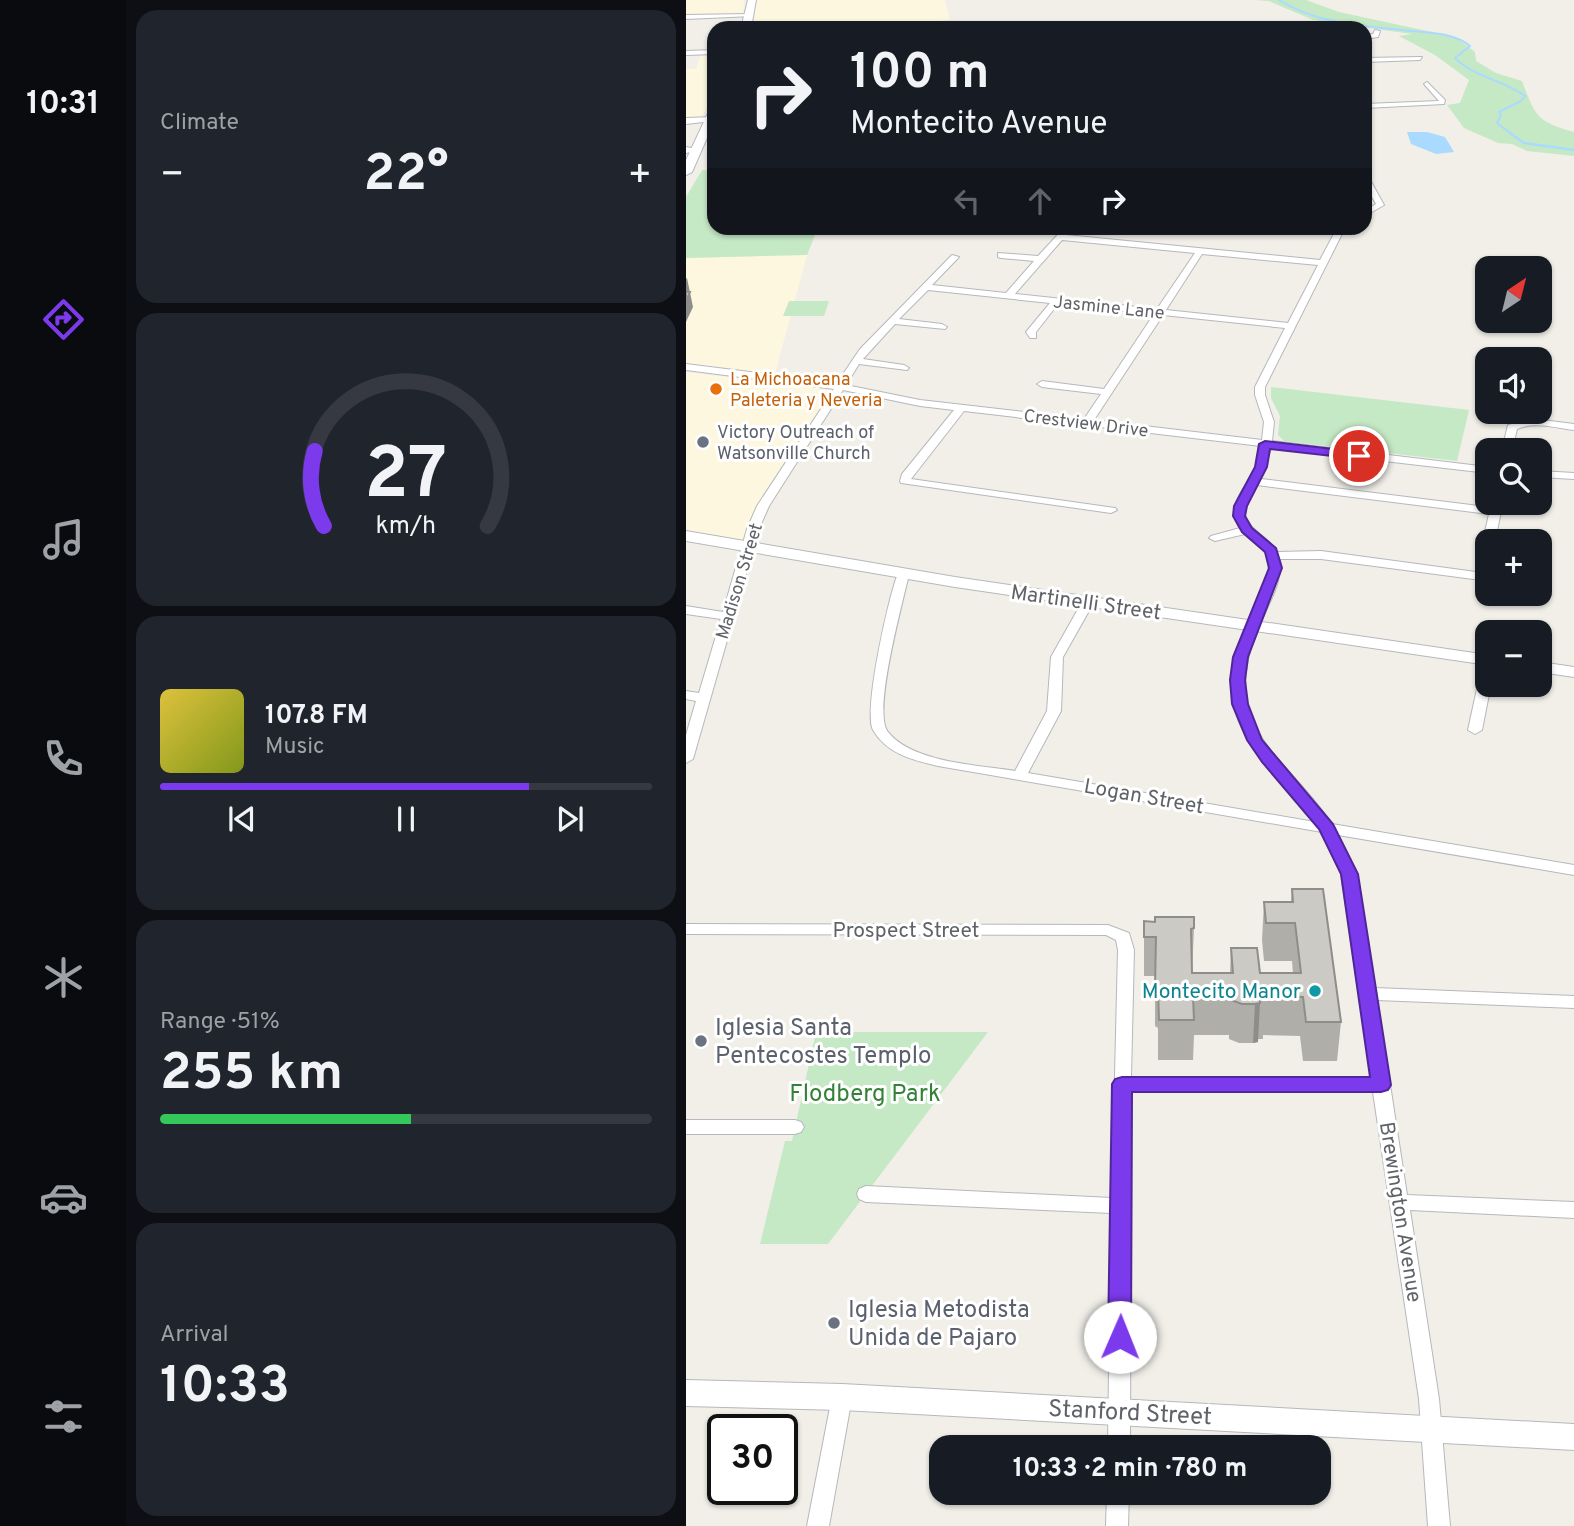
<!DOCTYPE html>
<meta charset="utf-8">
<style>
body{margin:0;font-family:Overpass,sans-serif;background:#20242c;color:#f1f3f6;height:100vh;display:flex;flex-direction:column;font-size:26px;white-space:nowrap}
*{box-sizing:border-box;margin:0}
p{font-size:23px;color:#9ea1a6}
.icon{flex:none;width:38px;height:38px;fill:none;stroke:currentColor;stroke-width:2;stroke-linecap:round;stroke-linejoin:round}
.map{position:relative;flex:1;overflow:hidden}
.sheet{display:flex;flex-direction:column;gap:10px;padding:10px;background:#0d0f14;width:560px}
.sheet>*{flex:none}
.banner{position:absolute;left:21px;top:21px;width:665px;height:214px;border-radius:21px;box-shadow:0 2px 5px #0004;background:#171b24;color:#f1f3f6;overflow:hidden}
.needle{width:46px;rotate:35deg}
.buttons{position:absolute;left:789px;top:256px;display:grid;gap:14px}
.buttons a{display:grid;place-items:center;width:77px;height:77px;border-radius:14px;background:#171b24;box-shadow:0 2px 5px #0004;font-size:35px}
.speed{position:absolute;left:21px;top:1414px;display:flex;gap:14px;font-size:35px;font-weight:700;text-align:center}
.speed>*{display:grid;place-content:center;width:91px;height:91px;border-radius:50%;background:#171b24;box-shadow:0 2px 5px #0004;line-height:1}
.speed .limit{border:4px solid #111;border-radius:10px;background:#fff;color:#111}
.pin{position:absolute;display:grid;place-items:center;width:60px;height:60px;color:#fff;margin:-30px;border:4px solid #fff;border-radius:50%;box-shadow:0 2px 7px #0007}
.me{position:absolute;width:77px;margin:-38px;rotate:1deg;stroke-linejoin:round;filter:drop-shadow(0 0 5px #0008)}
.turn{display:flex;align-items:center;gap:24px;height:147px;padding:0 28px;font-size:32px}
.turn .icon{width:91px;height:91px;stroke-width:2.5}
.turn b{display:block;font-size:49px;line-height:60px}
.lanes{display:flex;align-items:center;height:66px;padding:0 28px;background:#0003;justify-content:center;gap:35px;direction:ltr}
.lanes .off{opacity:.35}
.big{font-size:52px;font-weight:700;line-height:1.1}
.sheet .card{flex:1;display:flex;flex-direction:column;justify-content:center;gap:10px;min-width:0;padding:0 24px;border-radius:21px;background:#20242c}
.sheet .dial{align-items:center;gap:0}
.dial svg{height:182px;overflow:visible;fill:none;stroke:#363941;stroke-width:7;stroke-linecap:round;text-anchor:middle}
.dial text{fill:#f1f3f6;stroke:none}
.song{display:flex;align-items:center;gap:21px}
.cover{width:84px;height:84px;border-radius:10px;background:linear-gradient(135deg,hsl(50 70% 55%),hsl(70 70% 35%))}
.played{height:7px;border-radius:4px;background:linear-gradient(90deg,#7c3aed 75%,#363941 75%)}
.keys{display:flex;justify-content:space-around;direction:ltr}
.heat{display:flex;justify-content:space-between;align-items:center;font-size:38px;direction:ltr}
.charge{height:10px;border-radius:5px;background:linear-gradient(90deg,#34c759 51%,#363941 0)}
.trip{position:absolute;left:243px;top:1435px;width:402px;height:70px;border-radius:21px;background:#171b24;box-shadow:0 2px 5px #0004;font-weight:700;line-height:70px;text-align:center}
main{display:flex;flex:1;min-height:0}
.menu{display:flex;flex-direction:column;width:126px;justify-content:space-around;align-items:center;background:#090b0e;color:#9ea1a6}
.menu .icon{width:49px;height:49px}
.menu .selected{color:#7c3aed}
.menu b{font-size:32px;color:#f1f3f6}
.map>svg:first-child{display:block}
.commercial{fill:#fef7e0}
.green{fill:#c5e8c5}
.water{fill:#aadaff}
.lines{fill:none;stroke-linecap:round;stroke-linejoin:round}
.stream-far1{stroke:#aadaff;stroke-width:2}
.stream{stroke:#aadaff;stroke-width:2.5}
.minor-casing{stroke:#b5b8bc;stroke-width:2}
.tertiary-casing{stroke:#b5b8bc;stroke-width:2}
.secondary-casing{stroke:#b6babf;stroke-width:2}
.minor{fill:#fff;fill-rule:evenodd}
.tertiary{fill:#fff;fill-rule:evenodd}
.secondary{fill:#fff;fill-rule:evenodd}
.wall{fill:#afaea9}
.shaded-wall{fill:#8f8d8a}
.building{fill:#cccac5;stroke:#8f8d8a;stroke-width:2}
.route{fill:#7c3aed;stroke:#51269a;stroke-width:2}
.food-dot{fill:#e8710a;stroke:#fff;stroke-width:2.5}
.worship-dot{fill:#6b7280;stroke:#fff;stroke-width:2.5}
.culture-dot{fill:#0f9aa8;stroke:#fff;stroke-width:2.5}
.labels{text-anchor:middle;stroke-width:6;stroke-linejoin:round;paint-order:stroke}
.far-street-label{font-size:18px;fill:#5f6368;stroke:#fff}
.far-food-label{font-size:18px;fill:#c56008;stroke:#fff;text-anchor:start}
.far-worship-label{font-size:18px;fill:#5b616d;stroke:#fff;text-anchor:start}
.street-label{font-size:21px;fill:#5f6368;stroke:#fff}
.culture-label{font-size:21px;fill:#0d838f;stroke:#fff;text-anchor:end}
.near-worship-label{font-size:24px;fill:#5b616d;stroke:#fff;text-anchor:start}
.near-park-label{font-size:24px;fill:#348238;stroke:#fff}
.near-street-label{font-size:24px;fill:#5f6368;stroke:#fff}
</style>
<main>
<nav class="menu">
<b>10:31</b>
<svg class="icon selected" aria-label="directions" viewBox="0 0 24 24"><path d="M12 3l9 9-9 9-9-9zM9 14v-3h6M13 9l2 2-2 2"/></svg>
<svg class="icon" aria-label="music" viewBox="0 0 24 24"><path d="M9 18V5l10-2v13"/><circle cx="6" cy="18" r="3"/><circle cx="16" cy="16" r="3"/></svg>
<svg class="icon" aria-label="phone" viewBox="0 0 24 24"><path d="M5 4h4l2 5-3 2q2 4 5 5l2-3 5 2v4C11 20 4 13 5 4z"/></svg>
<svg class="icon" aria-label="climate" viewBox="0 0 24 24"><path d="M12 3v18M4 7l16 10M4 17L20 7"/></svg>
<svg class="icon" aria-label="car" viewBox="0 0 24 24"><path d="M5 17H2v-5l4-1 3-4h7l3 4 3 1v5h-3M9 17h6M6 11h13"/><circle cx="7" cy="17" r="2"/><circle cx="17" cy="17" r="2"/></svg>
<svg class="icon" aria-label="filters" viewBox="0 0 24 24"><path d="M4 7h16M4 17h16"/><circle cx="9" cy="7" r="2"/><circle cx="15" cy="17" r="2"/></svg>
</nav>
<section class="sheet">
<div class="card"><p>Climate</p>
<div class="heat"><a>−</a><b class="big">22°</b><a>+</a></div>
</div>
<div class="card dial"><svg viewBox="0 0 100 80">
<path d="M14 69A42 42 0 1 1 86 69"/>
<path d="M14 69A42 42 0 0 1 10 36" stroke="#7c3aed"/>
<text x="50" y="56" font-size="32" font-weight="700">27</text>
<text x="50" y="72" font-size="11">km/h</text>
</svg></div>
<div class="card">
<div class="song"><i class="cover"></i><div><b>107.8 FM</b><p>Music</p></div></div>
<div class="played"></div>
<div class="keys"><svg class="icon" aria-label="previous" viewBox="0 0 24 24"><path d="M18 5L8 12l10 7zM5 5v14"/></svg><svg class="icon" aria-label="pause" viewBox="0 0 24 24"><path d="M8 5v14M16 5v14"/></svg><svg class="icon" aria-label="next" viewBox="0 0 24 24"><path d="M6 5l10 7-10 7zM19 5v14"/></svg></div>
</div>
<div class="card"><p>Range · 51%</p><b class="big">255 km</b><div class="charge"></div></div>
<div class="card"><p>Arrival</p><b class="big">10:33</b></div>
</section>
<div class="map">
<svg width="888" height="1526" viewBox="0 0 888 1526">
<rect width="100%" height="100%" fill="#f1efe8"/>
<path class="commercial" d="M0,0H58L57,14L0,16Z
M69,0H259L264,20L130,28H64Z
M15,55H28V92L15,119H0V69H10Z
M121,255L88,377L0,365V258Z
M0,372L145,389L61,542L0,533Z"/>
<path class="green" d="M569,0H620L653,12L755,34L772,39L789,52L790,61L810,73L836,81C850,117 850,121 888,132V156L841,151L826,144L812,143L778,128L761,105L774,103L783,80L749,55L713,36L726,34L627,20L583,1Z
M16,170L28,171V228H132L121,255L0,258V197Z
M103,301H143L138,316H97Z
M585,387L783,410L771,461L598,441L592,435L594,416L585,398Z
M130,1032H302L142,1244H74L99,1141H106Z"/>
<path class="water" d="M721,132H741L759,137L768,152L750,154L725,144Z"/>
<g class="lines">
<path class="stream-far1" d="M593,0C632,25 681,26 726,31C746,33 768,33 784,46L769,58C788,77 817,80 839,96L835,101L813,112L815,115L811,123L827,135"/>
<path class="stream" d="M824,133L838,143L888,150"/>
<defs>
<path id="minor" d="M0,15L64,14L67,16L0,19Z
M689,30L694,31L692,37L679,39V35L687,34Z
M28,50V54L0,55V51Z
M736,57L734,60L679,62V58Z
M741,82L759,100L758,104L679,108V104L753,101L738,84Z
M679,176L683,178L698,205L679,216V211L690,204L679,184Z
M378,228H386L380,235L634,260L651,228H659L579,387V395L588,422L586,441L802,467V473L585,448L575,479L809,508L815,511L809,541H802L801,576L795,580L635,559H594C597,585 578,611 569,635C534,731 600,756 646,824L888,865V875L652,835L671,874L689,988L888,996V1008L691,1000L721,1195L888,1202V1218L724,1210L753,1399L764,1526H742L733,1399L687,1092L445,1091L444,1447H422L425,1213L180,1202L173,1199L171,1194L173,1189L180,1186L426,1198L432,950L430,940L420,935L0,934V924L422,925L443,933L448,950L445,1077L685,1078L655,874L636,832L252,766C227,760 201,754 187,730C177,712 203,593 213,571H221L223,574C217,602 186,713 202,732C227,763 293,765 329,771L361,711L365,657L396,602L402,598L408,602L377,657L375,711L342,773L629,822C602,784 562,756 549,710C544,689 546,667 553,646C560,625 590,577 581,556C578,547 566,541 559,534L529,541L523,538L525,536L554,528C539,508 557,491 567,473C571,465 573,456 575,446L278,411L225,479L429,508L431,510L425,513L215,483L214,481L216,474L268,410L234,406L157,390L83,506L73,529L7,759L0,763V735L10,701L0,699V691L13,693L35,619L0,614V606L37,612L61,529L71,506L148,389L0,370V364L151,383L174,349L266,255L273,257L246,285L320,293L348,261L315,258L312,257V253L352,256ZM376,240L509,253L471,309L329,294ZM516,254L632,265L602,323L480,310ZM242,290L364,303L340,332L344,338H350V332L372,304L468,314L418,389L356,381L351,384L356,387L415,394L398,419L234,400L160,385L173,364L221,370L223,368L218,365L177,359L209,324L259,329L261,327L256,324L213,319ZM477,315L599,328L569,387V395L578,422L576,440L408,420ZM571,485L803,514L797,541L799,543L790,572L635,551L591,552C571,522 543,529 571,485Z
M848,419L888,424V430C870,428 849,421 831,429L826,450H816L822,425Z
M854,471L888,473V479L854,477Z
M802,662V684H805L796,730L789,734L782,730L796,666Z
M0,1120H109L115,1122L118,1127L115,1132L109,1134H0Z
M156,1388L163,1390L166,1397L143,1526H121L146,1397L149,1390Z
M421,1493H443L442,1526H420Z"/>
<path id="tertiary" d="M26,117V121L0,124V118Z
M0,147L16,150L0,153Z
M0,531L269,577L802,655V665L269,587L0,541Z
M854,662L888,667V677L854,672Z
M0,1380L156,1384L888,1424V1450L156,1410L0,1406Z"/>
<path id="secondary" d="M62,0H70L65,28H55Z
M28,108V122L6,172L0,175V160L23,111Z"/>
</defs>
<use href="#minor" class="minor-casing"/>
<use href="#tertiary" class="tertiary-casing"/>
<use href="#secondary" class="secondary-casing"/>
<use href="#minor" class="minor"/>
<use href="#tertiary" class="tertiary"/>
<use href="#secondary" class="secondary"/>
</g>
<path class="wall" d="M606,889L655,1022L651,1061H617L614,1036L577,1035V1039H572V1042L567,1043H553L543,1039V1035H508L507,1060H472V1028L469,1026V976H458V921L508,928L506,973H544L545,948L574,973H607L606,961H578L576,940L578,902H605Z"/>
<path class="shaded-wall" d="M1,278L7,307L0,322V279Z
M574,1003L572,1042L567,1043L569,1004Z"/>
<path class="building" d="M0,292H4L0,301Z
M606,889H637L655,1022H620L617,997L579,996L580,1000H574V1003L569,1004H556L545,1000V996H507L508,1020H473L472,989L469,987L470,937H458V921L469,922V917H508V928L505,929L506,973H547L545,948H571L574,973H615L609,923H580L578,902H607Z"/>
<path class="route" d="M579,441L673,452L679,456L673,459L584,449L581,467L561,506L559,516L566,528L590,548L596,568L562,657L559,680L562,704L576,740L647,824L672,874L705,1085L702,1090L695,1092H446L445,1337L442,1344L434,1347L426,1344L422,1337L426,1084L429,1079L436,1077H684L655,874L633,829L576,762L561,740L546,704L544,680L547,657L583,568L579,552L556,532L547,516L548,506L569,467L573,444Z"/>
<circle class="food-dot" cx="30" cy="389" r="7"/>
<g class="worship-dot">
<circle cx="17" cy="442" r="7"/>
<circle cx="15" cy="1041" r="7"/>
<circle cx="148" cy="1323" r="7"/>
</g>
<circle class="culture-dot" cx="629" cy="991" r="7"/>
<g class="labels">
<g class="far-street-label">
<text transform="translate(423 307) rotate(6)" y="6">Jasmine Lane</text>
<text transform="translate(400 423) rotate(7)" y="6">Crestview Drive</text>
<text transform="translate(53 581) rotate(-73)" y="6">Madison Street</text>
</g>
<g class="far-food-label">
<text x="44" y="385">La Michoacana<tspan x="44" dy="21">Paleteria y Neveria</tspan></text>
</g>
<g class="far-worship-label">
<text x="31" y="438">Victory Outreach of<tspan x="31" dy="21">Watsonville Church</tspan></text>
</g>
<g class="street-label">
<text transform="translate(400 602) rotate(8)" y="7">Martinelli Street</text>
<text transform="translate(458 796) rotate(10)" y="7">Logan Street</text>
<text x="220" y="937">Prospect Street</text>
<text transform="translate(715 1212) rotate(81)" y="7">Brewington Avenue</text>
</g>
<g class="culture-label">
<text x="615" y="998">Montecito Manor</text>
</g>
<g class="near-worship-label">
<text x="29" y="1035">Iglesia Santa<tspan x="29" dy="28">Pentecostes Templo</tspan></text>
<text x="162" y="1317">Iglesia Metodista<tspan x="162" dy="28">Unida de Pajaro</tspan></text>
</g>
<g class="near-park-label">
<text x="179" y="1101">Flodberg Park</text>
</g>
<g class="near-street-label">
<text transform="translate(444 1412) rotate(3)" y="8">Stanford Street</text>
</g>
</g>
</svg>
<div class="buttons">
<a><svg class="needle" viewBox="-14 -14 28 28"><path d="M0-13l5 13h-10z" fill="#e53935"/><path d="M0 13l5-13h-10z" fill="#9ea1a6"/></svg></a>
<a><svg class="icon" aria-label="sound" viewBox="0 0 24 24"><path d="M4 9h4l5-4v14l-5-4H4zM17 9q2 3 0 6"/></svg></a>
<a><svg class="icon" aria-label="search" viewBox="0 0 24 24"><circle cx="10" cy="10" r="6"/><path d="M15 15l6 6"/></svg></a>
<a>+</a>
<a>−</a>
</div>
<div class="speed"><div class="limit">30</div></div>
<div class="pin" style="left:673px;top:456px;background:#d93025"><svg class="icon" aria-label="arrive" viewBox="0 0 24 24"><path d="M6 21V4h12l-3 4 3 4H6"/></svg></div>
<svg class="me" style="left:434px;top:1337px" viewBox="-20 -20 40 40"><circle r="19" fill="#fff"/><path d="M0-13L10 11 0 6-10 11z" fill="#7c3aed"/></svg>
<div class="trip">10:33 · 2 min · 780 m</div>
<div class="banner">
<div class="turn"><svg class="icon" aria-label="right" viewBox="0 0 24 24"><path d="M7 20v-9h11M14 6l5 5-5 5"/></svg><div><b>100 m</b>Montecito Avenue</div></div>
<div class="lanes"><svg class="icon off" aria-label="left" viewBox="0 0 24 24"><path d="M17 20v-9H6M10 6l-5 5 5 5"/></svg><svg class="icon off" aria-label="ahead" viewBox="0 0 24 24"><path d="M12 20V5M6 11l6-6 6 6"/></svg><svg class="icon" aria-label="right" viewBox="0 0 24 24"><path d="M7 20v-9h11M14 6l5 5-5 5"/></svg></div>
</div>
</div>
</main>
